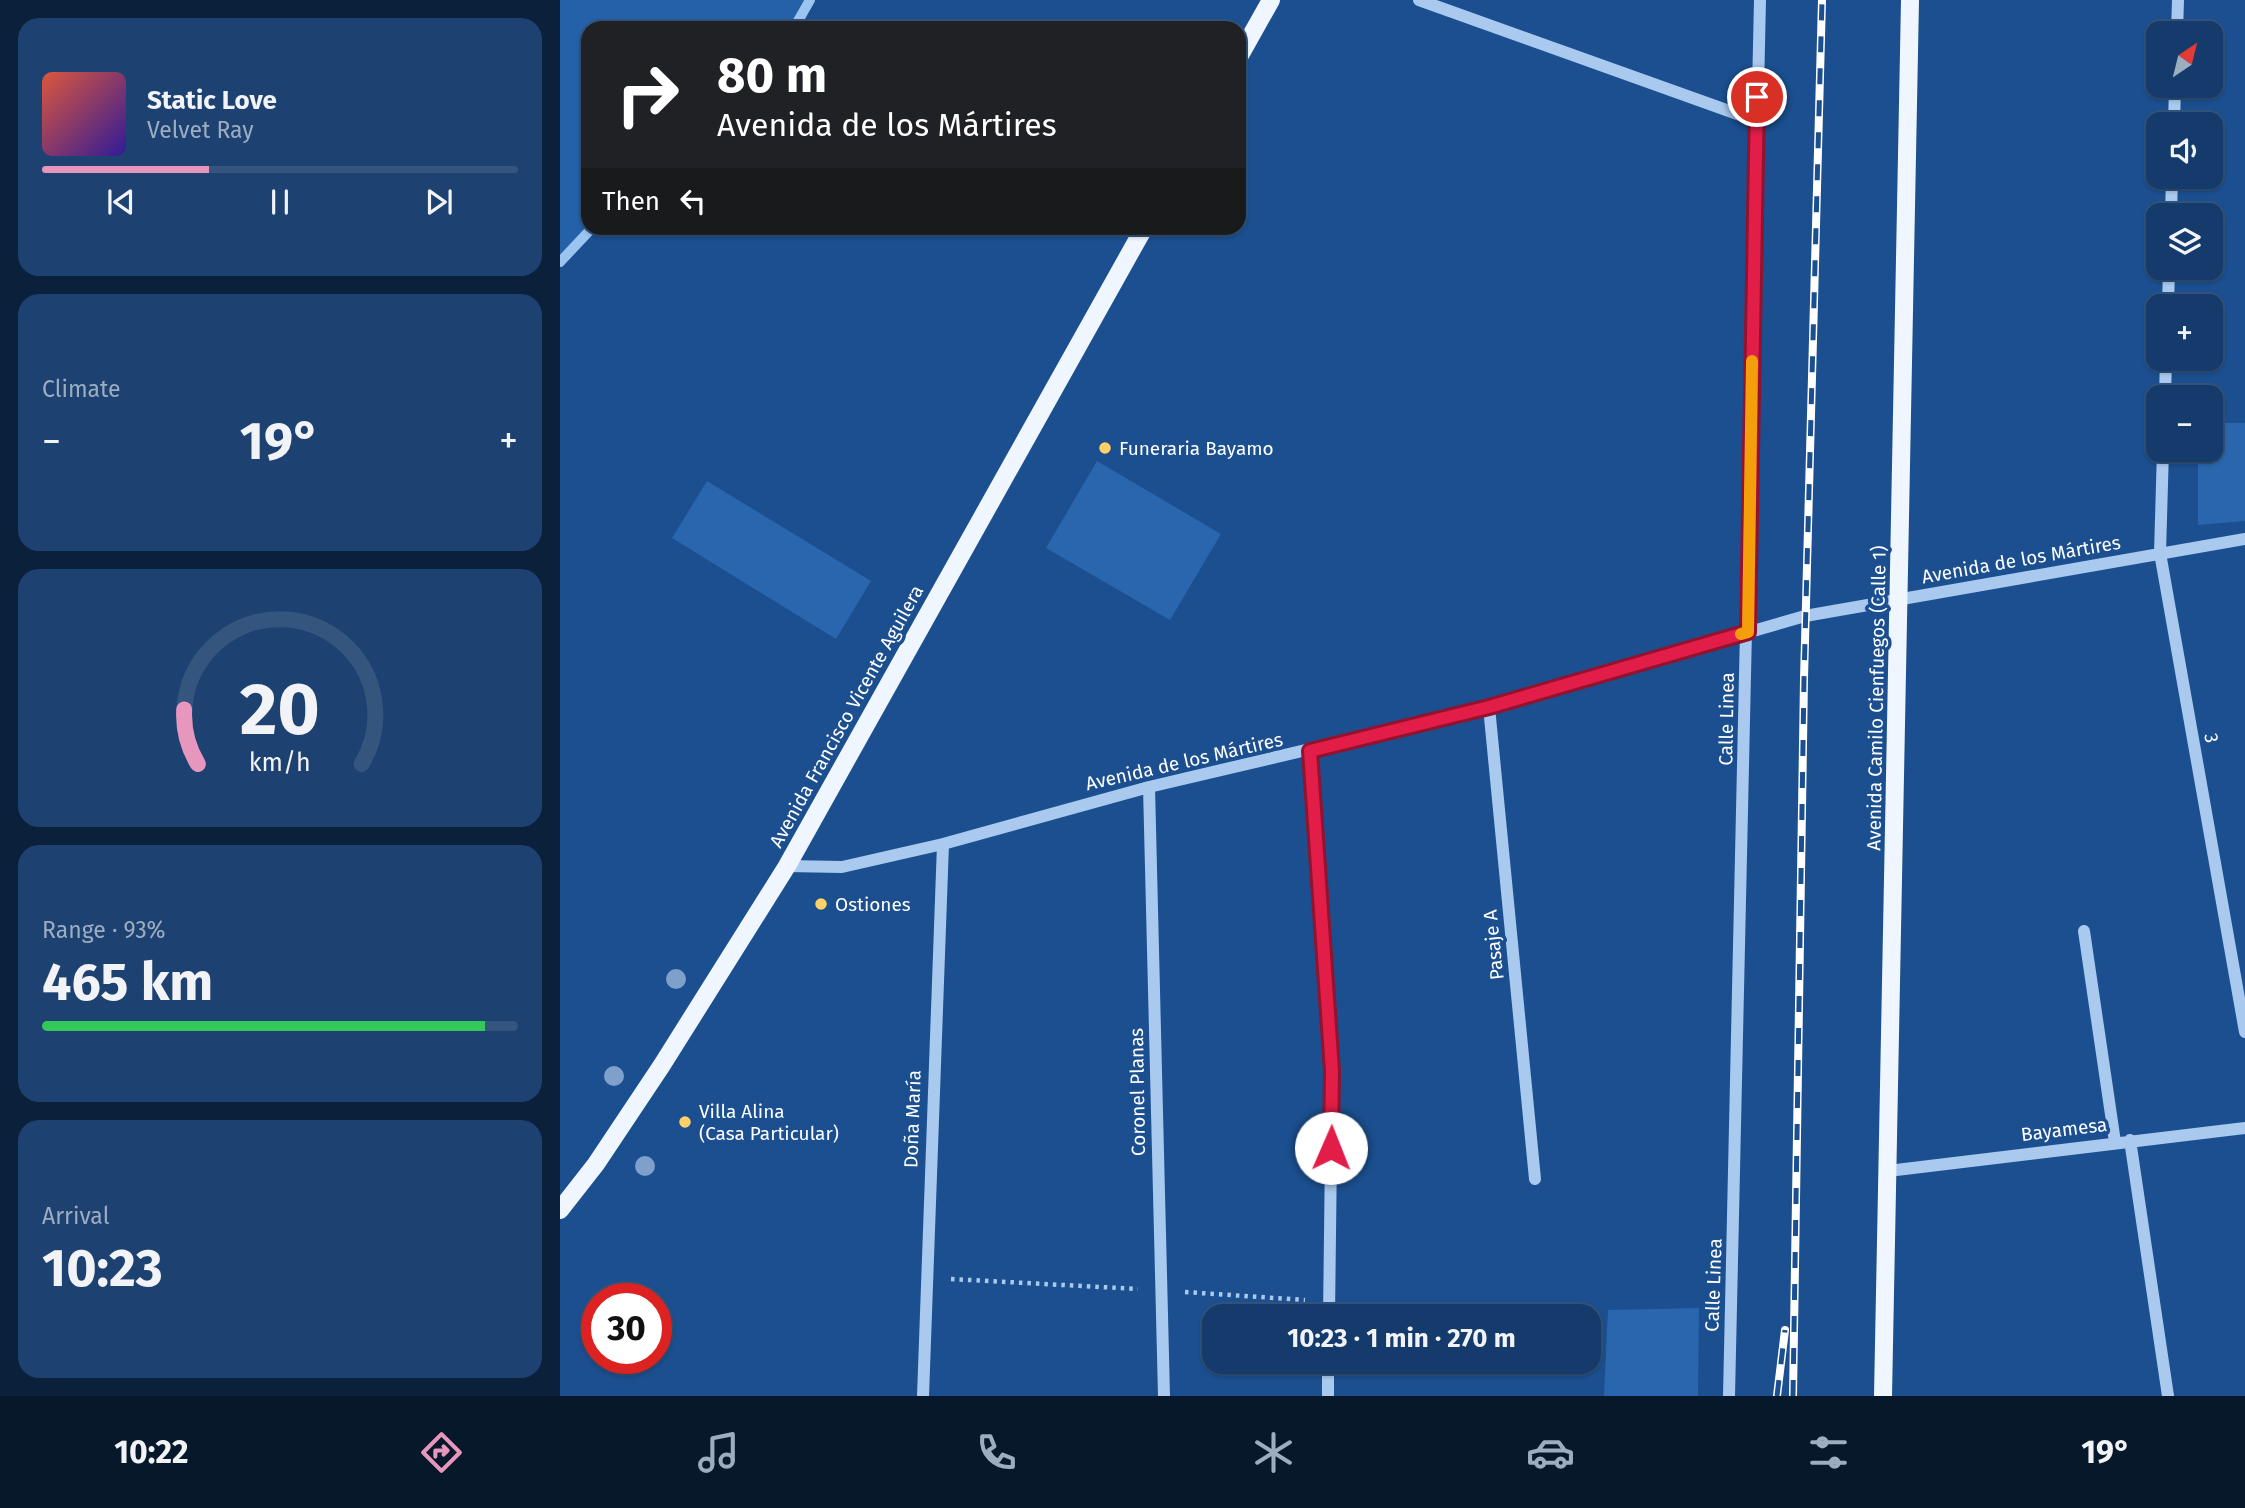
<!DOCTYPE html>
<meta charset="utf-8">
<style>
body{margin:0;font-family:"Fira Sans",sans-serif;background:#1d4271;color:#f1f3f6;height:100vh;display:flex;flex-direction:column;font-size:26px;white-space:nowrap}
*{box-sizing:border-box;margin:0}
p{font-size:23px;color:#9dadc1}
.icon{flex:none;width:38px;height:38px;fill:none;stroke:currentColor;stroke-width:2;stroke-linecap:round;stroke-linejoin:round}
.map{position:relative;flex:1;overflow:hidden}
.panel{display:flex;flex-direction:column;gap:18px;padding:18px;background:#0b203b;width:560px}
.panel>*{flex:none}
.banner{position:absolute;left:21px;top:21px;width:665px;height:214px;border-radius:21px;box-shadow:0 2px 5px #0004,0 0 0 2px #33557e;background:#202124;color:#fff;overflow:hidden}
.needle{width:46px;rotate:35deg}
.controls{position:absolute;left:1586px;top:21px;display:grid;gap:14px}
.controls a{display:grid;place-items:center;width:77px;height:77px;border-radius:14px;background:#143b6b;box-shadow:0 2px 5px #0004,0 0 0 2px #33557e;font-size:35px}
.speed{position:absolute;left:21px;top:1283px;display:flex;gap:14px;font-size:35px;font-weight:700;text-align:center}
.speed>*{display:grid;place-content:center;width:91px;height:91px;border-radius:50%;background:#143b6b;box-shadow:0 2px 5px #0004,0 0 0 2px #33557e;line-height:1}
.speed .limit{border:10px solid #d22;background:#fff;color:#111}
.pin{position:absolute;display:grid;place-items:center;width:60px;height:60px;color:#fff;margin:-30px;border:4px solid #fff;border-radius:50%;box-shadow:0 2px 7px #0007}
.me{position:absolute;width:77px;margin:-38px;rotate:1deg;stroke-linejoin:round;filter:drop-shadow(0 0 5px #0008)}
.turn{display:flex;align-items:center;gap:24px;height:147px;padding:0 21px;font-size:32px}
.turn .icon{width:91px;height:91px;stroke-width:2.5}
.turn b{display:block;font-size:49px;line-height:60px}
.then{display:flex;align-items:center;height:66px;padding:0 21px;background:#0003;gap:14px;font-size:26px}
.big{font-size:52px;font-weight:700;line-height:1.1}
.panel .widget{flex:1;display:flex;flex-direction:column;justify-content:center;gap:10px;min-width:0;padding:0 24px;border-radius:21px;background:#1d4271}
.panel .dial{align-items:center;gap:0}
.dial svg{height:182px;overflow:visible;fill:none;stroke:#33557e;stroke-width:7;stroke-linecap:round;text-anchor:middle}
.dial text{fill:#f1f3f6;stroke:none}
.song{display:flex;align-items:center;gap:21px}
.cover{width:84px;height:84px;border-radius:10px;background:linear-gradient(135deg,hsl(10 70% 55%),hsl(250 70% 35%))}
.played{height:7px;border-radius:4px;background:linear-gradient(90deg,#e797bd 35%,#33557e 35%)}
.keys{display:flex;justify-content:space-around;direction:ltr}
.heat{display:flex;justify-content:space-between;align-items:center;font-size:38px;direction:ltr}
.charge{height:10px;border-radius:5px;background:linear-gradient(90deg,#34c759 93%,#33557e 0)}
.trip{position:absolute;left:642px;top:1304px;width:399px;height:70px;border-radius:21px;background:#143b6b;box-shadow:0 2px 5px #0004,0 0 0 2px #33557e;font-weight:700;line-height:70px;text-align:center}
.menu{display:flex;height:112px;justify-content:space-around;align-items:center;background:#08182b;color:#9dadc1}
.menu .icon{width:49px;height:49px}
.menu .selected{color:#e797bd}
.menu b{font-size:32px;color:#f1f3f6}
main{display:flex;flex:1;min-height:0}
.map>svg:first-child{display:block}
.green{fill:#2461a8}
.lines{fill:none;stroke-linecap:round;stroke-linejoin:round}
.stream{stroke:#9cc4f0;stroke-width:10}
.building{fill:#2a66ad}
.path{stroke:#a9c9ee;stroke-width:4.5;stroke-dasharray:3.5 5;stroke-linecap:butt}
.minor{stroke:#a9c9ee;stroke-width:12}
.major{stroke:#f0f6ff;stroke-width:18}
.rail-casing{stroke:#fff;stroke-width:8}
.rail{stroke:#1b4f8f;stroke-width:5;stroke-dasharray:16;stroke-linecap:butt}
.tree{fill:#7ea0ca}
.route-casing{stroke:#92132f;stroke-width:18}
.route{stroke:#e11d48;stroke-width:12}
.slow{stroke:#f59e0b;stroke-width:12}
.poi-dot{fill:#ffd166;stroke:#1b4f8f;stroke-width:2.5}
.labels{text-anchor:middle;stroke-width:7;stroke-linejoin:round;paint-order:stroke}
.poi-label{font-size:19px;fill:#fff;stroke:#1b4f8f;text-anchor:start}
.street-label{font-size:19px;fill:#fff;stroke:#1b4f8f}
</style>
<main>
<section class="panel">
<div class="widget">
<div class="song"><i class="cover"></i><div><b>Static Love</b><p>Velvet Ray</p></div></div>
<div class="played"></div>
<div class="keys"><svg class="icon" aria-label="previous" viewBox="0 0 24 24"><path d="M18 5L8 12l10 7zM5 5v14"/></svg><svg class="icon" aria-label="pause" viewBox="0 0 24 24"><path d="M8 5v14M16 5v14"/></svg><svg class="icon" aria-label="next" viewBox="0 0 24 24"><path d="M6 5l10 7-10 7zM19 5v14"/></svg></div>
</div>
<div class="widget"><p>Climate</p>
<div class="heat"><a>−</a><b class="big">19°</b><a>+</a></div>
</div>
<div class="widget dial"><svg viewBox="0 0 100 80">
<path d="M14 69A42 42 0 1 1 86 69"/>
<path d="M14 69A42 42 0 0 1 8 45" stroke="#e797bd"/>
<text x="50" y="56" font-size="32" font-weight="700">20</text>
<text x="50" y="72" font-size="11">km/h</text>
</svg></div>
<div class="widget"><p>Range · 93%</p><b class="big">465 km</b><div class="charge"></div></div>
<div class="widget"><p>Arrival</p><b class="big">10:23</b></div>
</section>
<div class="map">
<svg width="1685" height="1396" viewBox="0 0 1685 1396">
<rect width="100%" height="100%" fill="#1b4f8f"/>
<path class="green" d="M0,0H250L234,28H28V228H32L0,262Z"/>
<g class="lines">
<path class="stream" d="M234,28L250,0
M0,262L32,228"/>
</g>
<path class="building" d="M1650,423H1685V521L1638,525V450H1650Z
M537,461L661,534L610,620L486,548Z
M147,481L311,581L276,639L112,538Z
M1139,1308L1138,1396H1044L1048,1310Z"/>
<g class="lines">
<path class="path" d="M391,1279L578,1289
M625,1292L745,1300"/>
<path class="minor" d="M859,0L1197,121
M1617,33L1618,0
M1614,124L1615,86
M1611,215L1612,177
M1608,306L1609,268
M1605,397L1606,359
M1603,450L1600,553L1685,1032
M929,707L975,1179
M750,751L772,1071L769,1316
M589,787L604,1396
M227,866L282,867L383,844L589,787L929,707L1245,616L1685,539
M1524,931L1555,1142
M1570,1140L1608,1396
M1328,1171L1685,1128
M363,1396L383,844
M768,1396V1362
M1169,1396L1200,0"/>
<path class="major" d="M679,57L711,0
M0,1210L36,1164L102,1065L227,866L584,228
M1323,1396L1350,0"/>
<defs>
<path id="rail" d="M1217,1396L1225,1330
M1233,1396L1244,679L1262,0"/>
</defs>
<use href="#rail" class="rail-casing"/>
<use href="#rail" class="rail"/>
</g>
<g class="tree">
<circle cx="116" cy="979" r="10"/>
<circle cx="54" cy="1076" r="10"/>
<circle cx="85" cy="1166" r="10"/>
</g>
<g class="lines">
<defs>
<path id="route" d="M771,1148L772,1071L750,751L929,707L1188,632L1197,97"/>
</defs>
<use href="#route" class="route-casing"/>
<use href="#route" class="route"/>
<path class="slow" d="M1181,634L1188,632L1192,361"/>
</g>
<g class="poi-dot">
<circle cx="545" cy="448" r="7"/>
<circle cx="261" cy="904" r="7"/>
<circle cx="125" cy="1122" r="7"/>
</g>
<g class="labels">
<g class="poi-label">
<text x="559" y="455">Funeraria Bayamo</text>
<text x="275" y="911">Ostiones</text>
<text x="139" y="1118">Villa Alina<tspan x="139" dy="22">(Casa Particular)</tspan></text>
</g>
<g class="street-label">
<text transform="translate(1461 559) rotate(-10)" y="7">Avenida de los Mártires</text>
<text transform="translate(1316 698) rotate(-89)" y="7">Avenida Camilo Cienfuegos (Calle 1)</text>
<text transform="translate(286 716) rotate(-61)" y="7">Avenida Francisco Vicente Aguilera</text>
<text transform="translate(1166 719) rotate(-89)" y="7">Calle Linea</text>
<text transform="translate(1652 738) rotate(80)" y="7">3</text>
<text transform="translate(624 761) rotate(-13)" y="7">Avenida de los Mártires</text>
<text transform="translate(933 945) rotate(-96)" y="7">Pasaje A</text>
<text transform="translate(577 1092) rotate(-91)" y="7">Coronel Planas</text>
<text transform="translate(352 1119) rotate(-88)" y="7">Doña María</text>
<text transform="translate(1504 1129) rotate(-7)" y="7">Bayamesa</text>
<text transform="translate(1153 1285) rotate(-88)" y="7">Calle Linea</text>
</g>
</g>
</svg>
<div class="controls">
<a><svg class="needle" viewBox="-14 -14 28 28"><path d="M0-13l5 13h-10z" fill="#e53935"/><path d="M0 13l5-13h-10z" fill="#9dadc1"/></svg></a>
<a><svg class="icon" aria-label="sound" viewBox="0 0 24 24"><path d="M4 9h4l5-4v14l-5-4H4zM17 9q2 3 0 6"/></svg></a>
<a><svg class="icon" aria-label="layers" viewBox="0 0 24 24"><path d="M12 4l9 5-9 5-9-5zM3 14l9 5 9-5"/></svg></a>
<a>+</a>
<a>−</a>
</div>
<div class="speed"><div class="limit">30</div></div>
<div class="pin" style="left:1197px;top:97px;background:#d93025"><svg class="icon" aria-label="arrive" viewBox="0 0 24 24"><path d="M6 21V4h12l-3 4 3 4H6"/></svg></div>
<svg class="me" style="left:771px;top:1148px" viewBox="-20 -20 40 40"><circle r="19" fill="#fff"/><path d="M0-13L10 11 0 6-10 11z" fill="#e11d48"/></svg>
<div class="trip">10:23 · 1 min · 270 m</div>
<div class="banner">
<div class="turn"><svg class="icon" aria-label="right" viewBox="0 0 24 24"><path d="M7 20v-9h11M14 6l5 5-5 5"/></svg><div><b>80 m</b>Avenida de los Mártires</div></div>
<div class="then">Then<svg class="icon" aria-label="left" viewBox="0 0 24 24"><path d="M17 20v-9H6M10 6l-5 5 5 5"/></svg></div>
</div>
</div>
</main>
<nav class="menu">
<b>10:22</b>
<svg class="icon selected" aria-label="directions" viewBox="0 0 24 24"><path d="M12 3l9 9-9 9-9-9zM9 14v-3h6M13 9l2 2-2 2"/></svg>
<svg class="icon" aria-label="music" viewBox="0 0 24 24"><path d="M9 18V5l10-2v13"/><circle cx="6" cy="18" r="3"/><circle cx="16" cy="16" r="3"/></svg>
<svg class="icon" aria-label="phone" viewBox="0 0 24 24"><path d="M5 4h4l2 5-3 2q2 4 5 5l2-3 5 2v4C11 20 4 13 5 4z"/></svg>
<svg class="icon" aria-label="climate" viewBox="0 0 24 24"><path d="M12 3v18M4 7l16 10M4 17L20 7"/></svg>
<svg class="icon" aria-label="car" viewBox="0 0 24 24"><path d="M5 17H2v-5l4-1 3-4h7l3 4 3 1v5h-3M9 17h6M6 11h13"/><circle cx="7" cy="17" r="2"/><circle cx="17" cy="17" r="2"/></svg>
<svg class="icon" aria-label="filters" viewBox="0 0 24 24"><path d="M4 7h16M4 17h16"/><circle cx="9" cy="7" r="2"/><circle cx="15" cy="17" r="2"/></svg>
<b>19°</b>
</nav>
